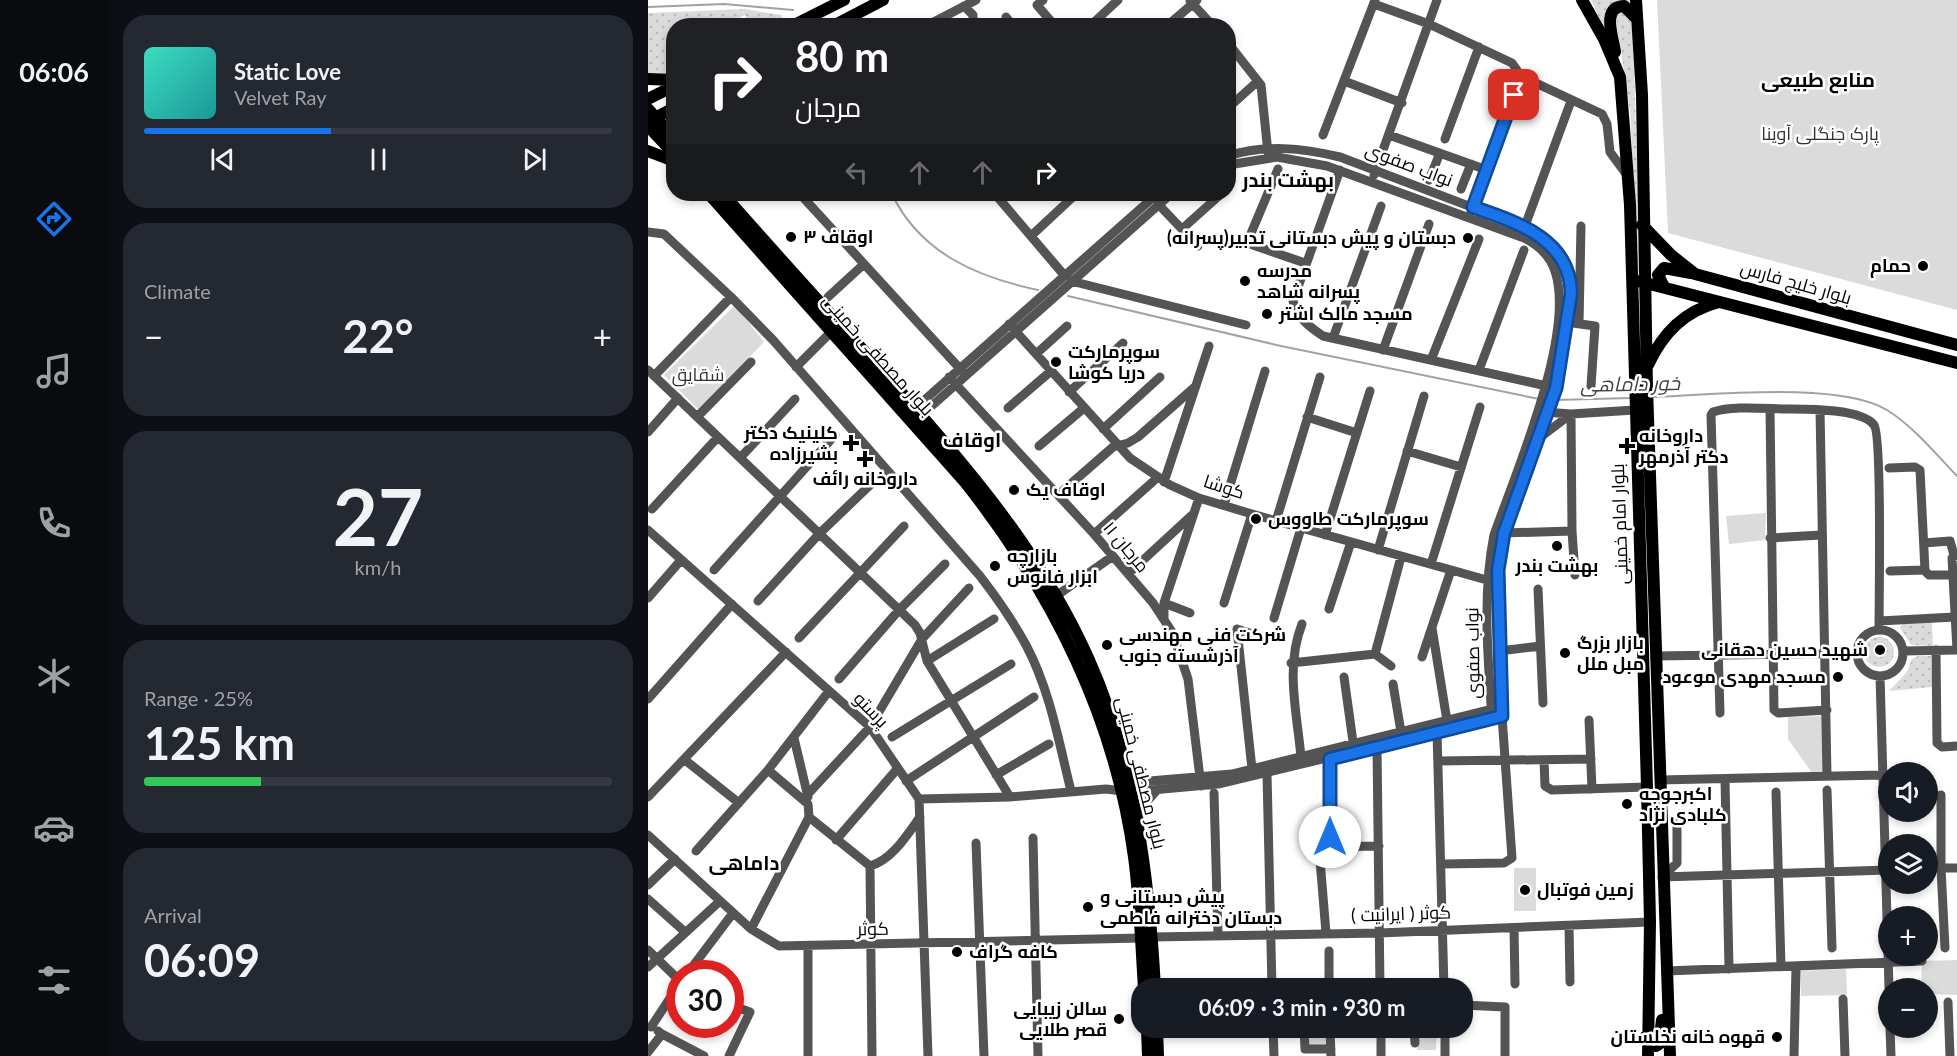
<!DOCTYPE html>
<meta charset="utf-8">
<style>
body{margin:0;font-family:Lato,Cairo,sans-serif;background:#242831;color:#f1f3f6;height:100vh;display:flex;flex-direction:column;font-size:22px;white-space:nowrap}
*{box-sizing:border-box;margin:0}
p{font-size:20px;color:#9ea1a6}
.icon{flex:none;width:33px;height:33px;fill:none;stroke:currentColor;stroke-width:2;stroke-linecap:round;stroke-linejoin:round}
.map{position:relative;flex:1;overflow:hidden}
.panel{display:flex;flex-direction:column;gap:15px;padding:15px;background:#0d0f14;width:540px}
.panel>*{flex:none}
.hud{position:absolute;left:18px;top:18px;width:570px;height:183px;border-radius:24px;box-shadow:0 3px 9px #0003;background:#202124;color:#fff;overflow:hidden}
.tools{position:absolute;left:1230px;top:762px;display:grid;gap:12px}
.tools a{display:grid;place-items:center;width:60px;height:60px;border-radius:50%;background:#171b24;box-shadow:0 3px 9px #0003;font-size:30px}
.speed{position:absolute;left:18px;top:960px;display:flex;gap:12px;font-size:30px;font-weight:700;text-align:center}
.speed>*{display:grid;place-content:center;width:78px;height:78px;border-radius:50%;background:#171b24;box-shadow:0 3px 9px #0003;line-height:1}
.speed .limit{border:9px solid #d22;background:#fff;color:#111}
.pin{position:absolute;display:grid;place-items:center;width:51px;height:51px;color:#fff;margin:-26px;border-radius:12px;box-shadow:0 3px 9px #0006}
.me{position:absolute;width:66px;margin:-33px;rotate:0deg;stroke-linejoin:round;filter:drop-shadow(0 0 4px #0008)}
.turn{display:flex;align-items:center;gap:21px;height:126px;padding:0 30px;font-size:27px}
.turn .icon{width:78px;height:78px;stroke-width:2.5}
.turn b{display:block;font-size:42px;line-height:51px}
.lanes{display:flex;align-items:center;height:57px;padding:0 30px;background:#0003;justify-content:center;gap:30px;direction:ltr}
.lanes .off{opacity:.35}
.big{font-size:45px;font-weight:700;line-height:1.1}
.panel .widget{flex:1;display:flex;flex-direction:column;justify-content:center;gap:9px;min-width:0;padding:0 21px;border-radius:24px;background:#242831}
.panel .dial{align-items:center;gap:0}
.dial b{font-size:78px;line-height:1}
.song{display:flex;align-items:center;gap:18px}
.cover{width:72px;height:72px;border-radius:9px;background:linear-gradient(135deg,hsl(170 70% 55%),hsl(180 70% 35%))}
.played{height:6px;border-radius:3px;background:linear-gradient(90deg,#1a73e8 40%,#363941 40%)}
.keys{display:flex;justify-content:space-around;direction:ltr}
.heat{display:flex;justify-content:space-between;align-items:center;font-size:33px;direction:ltr}
.charge{height:9px;border-radius:4px;background:linear-gradient(90deg,#34c759 25%,#363941 0)}
.trip{position:absolute;left:483px;top:978px;width:342px;height:60px;border-radius:24px;background:#171b24;box-shadow:0 3px 9px #0003;font-weight:700;line-height:60px;text-align:center}
main{display:flex;flex:1;min-height:0}
.dock{display:flex;flex-direction:column;width:108px;justify-content:space-around;align-items:center;background:#090b0e;color:#9ea1a6}
.dock .icon{width:42px;height:42px}
.dock .active{color:#1a73e8}
.dock b{font-size:27px;color:#f1f3f6}
.map>svg:first-child{display:block}
.grass{fill:url(#grass-dots)}
.green{fill:#dbdbdb}
.lines{fill:none;stroke-linecap:round;stroke-linejoin:round}
.stream{stroke:#a2a2a2;stroke-width:2}
.minor{stroke:#545454;stroke-width:9}
.major{stroke:#000;stroke-width:12}
.route-casing{stroke:#114b97;stroke-width:15}
.route{stroke:#1a73e8;stroke-width:10}
.poi-dot{fill:#000;stroke:#fff;stroke-width:2}
.labels{text-anchor:middle;stroke-width:5;stroke-linejoin:round;paint-order:stroke}
.park-label{font-size:18px;fill:#323232;stroke:#fff}
.street-label{font-size:18px;fill:#000;stroke:#fff}
.poi-label{font-size:18px;font-weight:bold;fill:#000;stroke:#fff;text-anchor:start}
.neighbourhood-label{font-size:20px;font-weight:bold;fill:#000;stroke:#fff}
.water-label{font-size:20px;font-style:italic;fill:#434343;stroke:#fff}
</style>
<main>
<nav class="dock">
<b>06:06</b>
<svg class="icon active" aria-label="directions" viewBox="0 0 24 24"><path d="M12 3l9 9-9 9-9-9zM9 14v-3h6M13 9l2 2-2 2"/></svg>
<svg class="icon" aria-label="music" viewBox="0 0 24 24"><path d="M9 18V5l10-2v13"/><circle cx="6" cy="18" r="3"/><circle cx="16" cy="16" r="3"/></svg>
<svg class="icon" aria-label="phone" viewBox="0 0 24 24"><path d="M5 4h4l2 5-3 2q2 4 5 5l2-3 5 2v4C11 20 4 13 5 4z"/></svg>
<svg class="icon" aria-label="climate" viewBox="0 0 24 24"><path d="M12 3v18M4 7l16 10M4 17L20 7"/></svg>
<svg class="icon" aria-label="car" viewBox="0 0 24 24"><path d="M5 17H2v-5l4-1 3-4h7l3 4 3 1v5h-3M9 17h6M6 11h13"/><circle cx="7" cy="17" r="2"/><circle cx="17" cy="17" r="2"/></svg>
<svg class="icon" aria-label="filters" viewBox="0 0 24 24"><path d="M4 7h16M4 17h16"/><circle cx="9" cy="7" r="2"/><circle cx="15" cy="17" r="2"/></svg>
</nav>
<section class="panel">
<div class="widget">
<div class="song"><i class="cover"></i><div><b>Static Love</b><p>Velvet Ray</p></div></div>
<div class="played"></div>
<div class="keys"><svg class="icon" aria-label="previous" viewBox="0 0 24 24"><path d="M18 5L8 12l10 7zM5 5v14"/></svg><svg class="icon" aria-label="pause" viewBox="0 0 24 24"><path d="M8 5v14M16 5v14"/></svg><svg class="icon" aria-label="next" viewBox="0 0 24 24"><path d="M6 5l10 7-10 7zM19 5v14"/></svg></div>
</div>
<div class="widget"><p>Climate</p>
<div class="heat"><a>−</a><b class="big">22°</b><a>+</a></div>
</div>
<div class="widget dial"><b>27</b><p>km/h</p></div>
<div class="widget"><p>Range · 25%</p><b class="big">125 km</b><div class="charge"></div></div>
<div class="widget"><p>Arrival</p><b class="big">06:09</b></div>
</section>
<div class="map">
<svg width="1309" height="1056" viewBox="0 0 1309 1056">
<defs>
<pattern id="grass-dots" width="8" height="8" patternUnits="userSpaceOnUse" patternTransform="scale(1.5)"><rect width="8" height="8" fill="#dbdbdb"/><path d="M2 2h.1M6 6h.1" fill="none" stroke="#bababa" stroke-width="1.8" stroke-linecap="round"/></pattern>
</defs>
<rect width="100%" height="100%" fill="#fff"/>
<path class="grass" d="M943,0H983L984,6L971,1L960,36Z
M97,9L133,15L134,18L119,25H103L97,15L77,25L26,26L25,72L20,74L0,73V13Z
M974,11L983,21L985,39L993,276L989,274L982,110L969,27V16Z
M1284,622L1285,646L1263,645L1252,628L1254,624Z
M1216 652a15 15 0 1 1 30 0a15 15 0 1 1-30 0Z
M1270,656H1283L1284,687L1241,691L1259,672L1264,659Z"/>
<path class="green" d="M1009,0H1309V310L1020,233Z
M87,305L116,342L51,410L16,375Z
M1118,513L1117,540L1081,544L1078,516Z
M1174,716L1176,773H1164L1140,739V717Z
M866,868H888V911H866Z
M1309,960V995L1280,994V988H1273L1274,961Z
M1198,969L1199,995L1153,996L1152,971Z
M659,1028H679L680,1046L659,1047Z
M770,1028H789L788,1050H769Z"/>
<g class="lines">
<path class="stream" d="M0,7L76,4L145,10
M244,194C272,253 329,277 390,290
M420,296L633,346L891,399
M1005,397C1062,395 1192,381 1239,410C1266,427 1287,453 1309,476
M906,400L984,398"/>
<path class="minor" d="M395,0L389,5L407,26
M542,1L565,26
M726,4L781,24L864,63L873,76L954,114L959,124L962,152L979,175
M316,6L325,15V20L318,26
M358,17L365,26
M278,26L328,0
M442,26L470,0
M519,26L549,0
M580,43L613,85L620,153
M696,81L754,103
M580,108L610,81
M675,135L727,0
M741,135L839,170
M797,139L831,47
M580,156C618,144 654,148 692,157L884,230L909,252L921,280V310L908,388L856,533L850,570L854,716L864,858L856,863L794,864
M580,165L629,157L679,166L876,238C890,245 902,256 907,271C928,334 868,472 846,535C834,594 840,659 844,719
M630,169L599,243L657,263
M692,170L645,301C650,318 660,326 675,336L903,387
M726,175L789,0
M781,180L792,153
M813,189L823,164
M152,194L315,372
M347,194L416,275
M510,204L550,246
M823,212L873,76
M877,226L923,101
M534,229L573,194
M0,232L16,234L83,297L125,340L332,576C349,598 365,621 378,645C402,690 411,743 423,791
M383,236L428,194
M423,281L598,325
M180,297L216,264
M925,323L947,326L943,386
M361,324L482,458L522,485L551,498L604,514L846,582
M931,324L933,226
M685,338L733,206
M735,350L781,224
M388,354L419,326
M783,360L831,239
M148,367L184,331
M0,370L267,625L272,633L279,661L362,797
M831,370L876,250
M6,376L83,297
M301,377L446,534L505,603L524,632L540,679L553,786
M421,392L475,343
M360,408L403,371
M1122,409L1126,710L1130,713L1179,710
M1172,410L1179,776
M264,411L509,194
M896,412L923,414L987,410
M49,417L103,362
M659,417L709,433
M269,419L523,194
M455,429L512,377
M0,432L30,398
M391,446L436,408
M759,451L813,467
M92,458L147,399
M1241,468L1267,467L1272,470L1277,571L1281,575H1305
M516,482L561,346
M410,495L465,447L480,443L490,437L548,386
M576,505L617,371
M4,509L70,437
M628,521L672,377
M0,530L222,727L271,799L362,797L458,789L482,792L570,784L854,716
M924,531L927,575
M856,533L924,531L923,414L894,436
M446,534L509,478
M677,535L722,391
M1122,538L1173,535
M1276,543L1302,541L1306,555
M730,550L776,396
M783,564L832,407
M66,570L187,435
M1242,571L1277,570
M480,574L544,515
M890,589L895,703
M408,596L465,556
M0,598L33,560
M110,601L171,534L223,484
M516,603L542,613
M576,603L604,514
M681,609L703,542
M516,618V603L551,498
M626,618L653,528
M1231,621L1307,617
M784,628L799,721
M1209 653a23 23 0 1 1 46 0a23 23 0 1 1-46 0Z
M151,638L256,526
M1288,650L1289,743L1294,747L1309,746
M1309,650L1304,558L1309,554
M851,651L892,646
M1255,651L1309,650
M727,654L753,557
M1007,656L1209,653
M774,657L803,570
M279,661L346,619
M643,663L727,654L743,666
M1232,676L1241,988
M696,677L706,749
M191,679L251,610L297,564
M745,684L753,732
M0,699L84,604
M1072,713L1063,415L1065,412C1084,405 1121,409 1143,409C1162,409 1214,409 1226,425C1234,435 1231,604 1231,630
M941,720L944,789
M789,732L796,988
M244,737L363,664
M146,738L160,797
M729,747L732,988
M653,757C649,713 637,667 654,624
M37,760L91,803
M896,760L897,786L904,790L999,787
M790,761L943,759
M604,769L589,629L617,638
M619,774L624,988
M348,775L401,744
M1012,780L1235,775
M1077,780L1081,969
M258,781L386,697
M478,783L584,774L848,708
M1179,790L1184,948
M1128,792L1133,967
M566,793L570,935
M160,794L222,727L274,639L321,588
M1293,795V868L1297,948
M0,797L138,652
M271,799L280,1056
M161,817L222,866L224,1056
M490,821L493,808L510,789
M0,835L103,929L131,946L493,938
M385,838L390,1056
M188,840L250,768
M328,843L336,1056
M677,847L731,846
M48,851L120,770L181,691
M222,866C244,860 259,835 272,817
M1280,868H1309
M1014,877L1240,870
M1014,877L1029,863V821
M0,885L27,859
M0,899L37,932
M921,926L922,982
M866,928L867,984
M103,929L161,817L160,804L120,770
M678,933L672,860L682,837V759
M504,937L731,933L1002,922
M0,950L32,981
M681,951V988
M0,967L72,901
M1018,971L1274,961
M39,974L85,913
M1195,999L1197,1056
M1300,1002L1302,1056
M814,1005L857,1007V1056
M43,1025V1024
M3,1027L32,983
M625,1028L626,1056
M656,1028L657,1049H683
M682,1028L683,1056
M733,1028V1056
M766,1028L767,1043
M797,1028V1056
M1242,1028L1243,1056
M14,1034L56,1056
M0,1052L14,1034L10,1031
M81,1056L102,1012L82,1005
M160,1056V947
M1146,1056L1148,967"/>
<path class="major" d="M934,0L956,39L972,77L982,205L999,787L1002,922L1000,1056
M988,0L994,95L999,388L1022,1056
M144,26L196,0
M185,26L235,0
M967,52C965,37 953,7 976,6L988,18
M0,79L26,80
M0,99L26,86
M0,109L26,138
M3,120L26,108
M0,126L26,154
M0,151L26,161
M61,194L317,482C404,592 467,717 486,857C492,901 493,945 496,988
M75,194C130,257 187,319 244,382C320,468 394,554 441,660C487,763 501,877 507,988
M994,225L1023,255L1047,274L1309,345
M990,281L1309,363
M1016,287L1010,275L1016,268L1043,273
M1000,365C1015,333 1036,311 1071,302
M499,1028L500,1056
M509,1028L510,1056
M998,1036L1002,1044L1008,1046L1011,1044L1014,1020"/>
</g>
<g class="lines">
<defs>
<path id="route" d="M682,837V759L854,716L850,570L856,533L908,388L923,294C923,239 868,222 825,207L866,95"/>
</defs>
<use href="#route" class="route-casing"/>
<use href="#route" class="route"/>
</g>
<g class="poi-dot">
<circle cx="143" cy="237" r="6"/>
<circle cx="820" cy="238" r="6"/>
<circle cx="1275" cy="266" r="6"/>
<circle cx="597" cy="281" r="6"/>
<circle cx="619" cy="314" r="6"/>
<circle cx="408" cy="362" r="6"/>
<path d="M200 434h6v6h6v6h-6v6h-6v-6h-6v-6h6z"/>
<path d="M976 437h6v6h6v6h-6v6h-6v-6h-6v-6h6z"/>
<path d="M214 450h6v6h6v6h-6v6h-6v-6h-6v-6h6z"/>
<circle cx="366" cy="490" r="6"/>
<circle cx="608" cy="519" r="6"/>
<circle cx="909" cy="546" r="6"/>
<circle cx="347" cy="566" r="6"/>
<circle cx="459" cy="645" r="6"/>
<circle cx="1232" cy="650" r="6"/>
<circle cx="917" cy="653" r="6"/>
<circle cx="1190" cy="677" r="6"/>
<circle cx="979" cy="804" r="6"/>
<circle cx="877" cy="890" r="6"/>
<circle cx="440" cy="907" r="6"/>
<circle cx="309" cy="952" r="6"/>
<circle cx="471" cy="1019" r="6"/>
<circle cx="1129" cy="1037" r="6"/>
</g>
<g class="labels">
<g class="park-label">
<text x="1172" y="140">پارک جنگلی آوینا</text>
<text x="50" y="381">شقایق</text>
</g>
<g class="street-label">
<text transform="translate(761 165) rotate(21)" y="6">نواب صفوی</text>
<text transform="translate(1148 283) rotate(16)" y="6">بلوار خلیج فارس</text>
<text transform="translate(230 355) rotate(48)" y="6">بلوار مصطفی خمینی</text>
<text transform="translate(576 487) rotate(18)" y="6">کوشا</text>
<text transform="translate(972 524) rotate(-92)" y="6">بلوار امام خمینی</text>
<text transform="translate(478 547) rotate(50)" y="6">مرجان ۱۱</text>
<text transform="translate(825 653) rotate(-91)" y="6">نواب صفوی</text>
<text transform="translate(223 710) rotate(46)" y="6">پرستو</text>
<text transform="translate(493 773) rotate(76)" y="6">بلوار مصطفی خمینی</text>
<text transform="translate(753 914) rotate(-2)" y="6">کوثر ( ایرانیت )</text>
<text transform="translate(225 929) rotate(-1)" y="6">کوثر</text>
</g>
<g class="poi-label">
<text x="155" y="243">اوقاف ۳</text>
<text x="808" y="244" text-anchor="end">(دبستان و پیش دبستانی تدبیر(پسرانه</text>
<text x="1263" y="272" text-anchor="end">حمام</text>
<text x="609" y="277">مدرسه<tspan x="609" dy="21">پسرانه شاهد</tspan></text>
<text x="631" y="320">مسجد مالک اشتر</text>
<text x="420" y="358">سوپرمارکت<tspan x="420" dy="21">دریا کوشا</tspan></text>
<text x="190" y="439" text-anchor="end">کلینیک دکتر<tspan x="190" dy="21">بشیرزاده</tspan></text>
<text x="991" y="442">داروخانه<tspan x="991" dy="21">دکتر آذرمهر</tspan></text>
<text x="217" y="485" text-anchor="middle">داروخانه رائف</text>
<text x="378" y="496">اوقاف یک</text>
<text x="620" y="525">سوپرمارکت طاووس</text>
<text x="359" y="562">بازارچه<tspan x="359" dy="21">ابزار فانوس</tspan></text>
<text x="909" y="572" text-anchor="middle">بهشت بندر</text>
<text x="471" y="641">شرکت فنی مهندسی<tspan x="471" dy="21">آذرشسته جنوب</tspan></text>
<text x="929" y="649">بازار بزرگ<tspan x="929" dy="21">مبل ملل</tspan></text>
<text x="1220" y="656" text-anchor="end">شهید حسین دهقانی</text>
<text x="1178" y="683" text-anchor="end">مسجد مهدی موعود</text>
<text x="991" y="800">اکبرجوجه<tspan x="991" dy="21">کلبادی نژاد</tspan></text>
<text x="889" y="896">زمین فوتبال</text>
<text x="452" y="903">پیش دبستانی و<tspan x="452" dy="21">دبستان دخترانه فاطمی</tspan></text>
<text x="321" y="958">کافه گراف</text>
<text x="459" y="1015" text-anchor="end">سالن زیبایی<tspan x="459" dy="21">قصر طلایی</tspan></text>
<text x="1117" y="1043" text-anchor="end">قهوه خانه نخلستان</text>
</g>
<g class="neighbourhood-label">
<text x="1170" y="87">منابع طبیعی</text>
<text x="640" y="187">بهشت بندر</text>
<text x="324" y="447">اوقاف</text>
<text x="96" y="870">داماهی</text>
</g>
<g class="water-label">
<text transform="translate(982 384) rotate(-1)" y="7">خور داماهی</text>
</g>
</g>
</svg>
<div class="tools">
<a><svg class="icon" aria-label="sound" viewBox="0 0 24 24"><path d="M4 9h4l5-4v14l-5-4H4zM17 9q2 3 0 6"/></svg></a>
<a><svg class="icon" aria-label="layers" viewBox="0 0 24 24"><path d="M12 4l9 5-9 5-9-5zM3 14l9 5 9-5"/></svg></a>
<a>+</a>
<a>−</a>
</div>
<div class="speed"><div class="limit">30</div></div>
<div class="pin" style="left:866px;top:95px;background:#d93025"><svg class="icon" aria-label="arrive" viewBox="0 0 24 24"><path d="M6 21V4h12l-3 4 3 4H6"/></svg></div>
<svg class="me" style="left:682px;top:837px" viewBox="-20 -20 40 40"><circle r="19" fill="#fff"/><path d="M0-13L10 11 0 6-10 11z" fill="#1a73e8"/></svg>
<div class="trip">06:09 · 3 min · 930 m</div>
<div class="hud">
<div class="turn"><svg class="icon" aria-label="right" viewBox="0 0 24 24"><path d="M7 20v-9h11M14 6l5 5-5 5"/></svg><div><b>80 m</b>مرجان</div></div>
<div class="lanes"><svg class="icon off" aria-label="left" viewBox="0 0 24 24"><path d="M17 20v-9H6M10 6l-5 5 5 5"/></svg><svg class="icon off" aria-label="ahead" viewBox="0 0 24 24"><path d="M12 20V5M6 11l6-6 6 6"/></svg><svg class="icon off" aria-label="ahead" viewBox="0 0 24 24"><path d="M12 20V5M6 11l6-6 6 6"/></svg><svg class="icon" aria-label="right" viewBox="0 0 24 24"><path d="M7 20v-9h11M14 6l5 5-5 5"/></svg></div>
</div>
</div>
</main>
